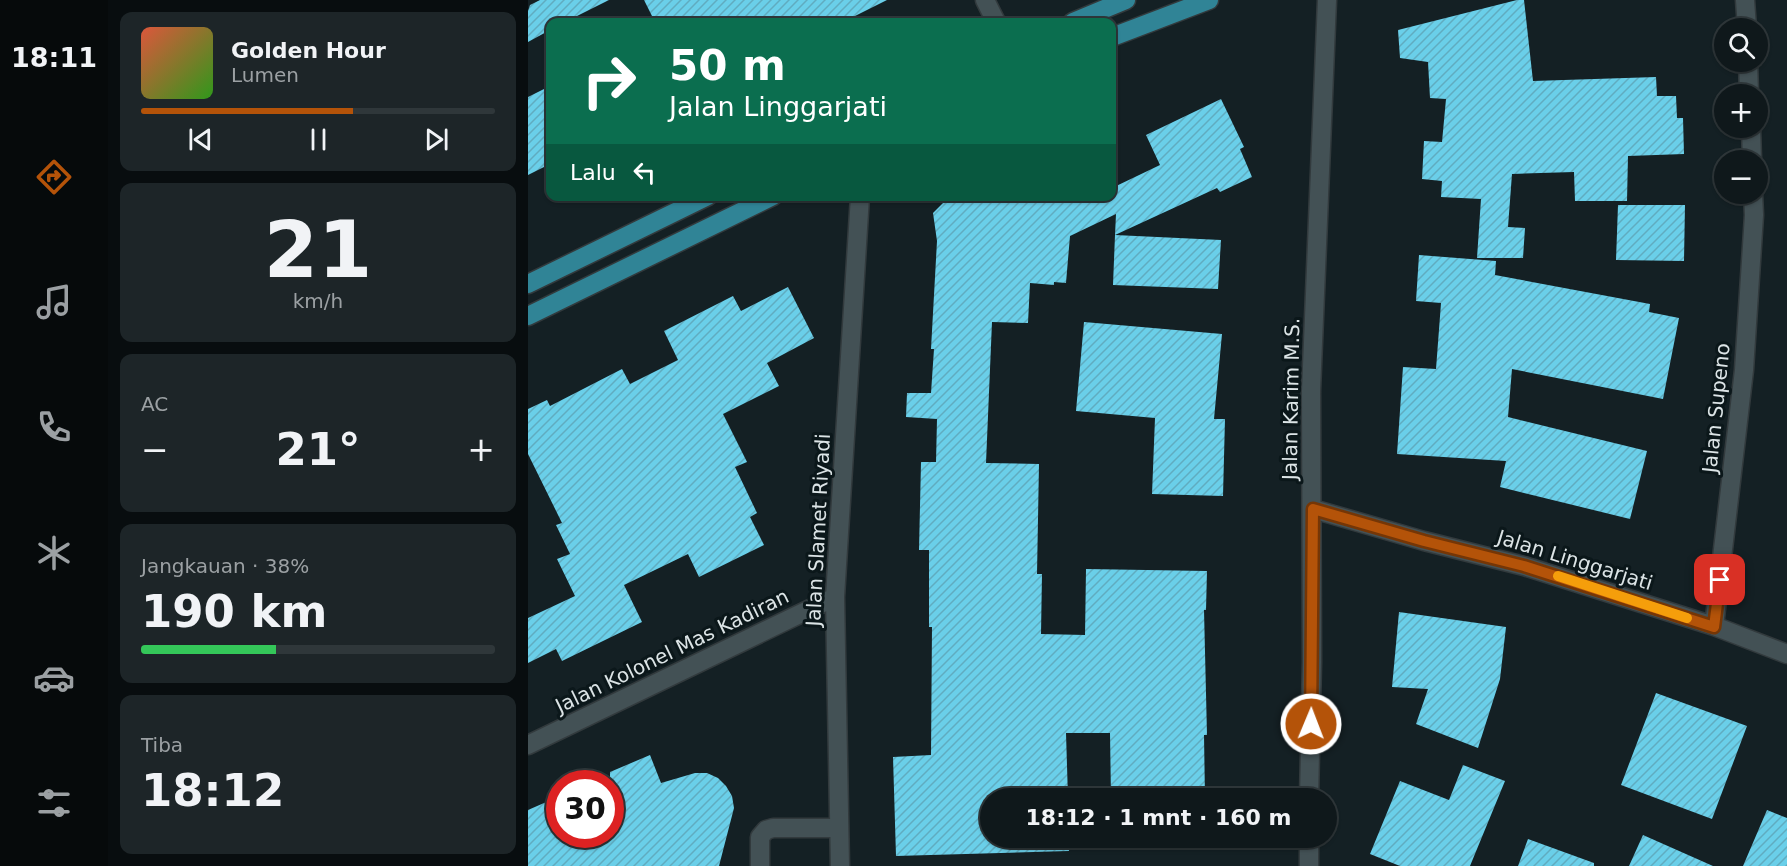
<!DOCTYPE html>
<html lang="id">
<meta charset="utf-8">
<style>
body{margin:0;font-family:"DejaVu Sans",sans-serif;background:#1d2528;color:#f1f3f6;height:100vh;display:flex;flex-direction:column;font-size:22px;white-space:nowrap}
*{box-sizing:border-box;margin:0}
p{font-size:20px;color:#9ba0a3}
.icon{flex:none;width:33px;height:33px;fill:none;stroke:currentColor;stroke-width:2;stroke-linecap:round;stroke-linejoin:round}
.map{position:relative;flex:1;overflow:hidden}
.panel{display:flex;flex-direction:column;gap:12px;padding:12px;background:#080d0f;width:420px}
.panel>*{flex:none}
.hud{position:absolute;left:18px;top:18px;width:570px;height:183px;border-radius:12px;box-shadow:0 2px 4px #0004,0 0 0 2px #2f373a;background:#0b6e4f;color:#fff;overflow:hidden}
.controls{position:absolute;left:1186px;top:18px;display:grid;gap:12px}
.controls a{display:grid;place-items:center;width:54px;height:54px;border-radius:50%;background:#0f181b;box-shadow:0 2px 4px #0004,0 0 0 2px #2f373a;font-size:30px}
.speed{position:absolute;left:18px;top:770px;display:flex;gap:12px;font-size:30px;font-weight:700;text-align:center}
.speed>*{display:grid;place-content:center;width:78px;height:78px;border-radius:50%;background:#0f181b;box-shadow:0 2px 4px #0004,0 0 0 2px #2f373a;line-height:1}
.speed .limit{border:9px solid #d22;background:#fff;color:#111}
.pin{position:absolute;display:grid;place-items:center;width:51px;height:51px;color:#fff;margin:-26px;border-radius:12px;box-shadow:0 3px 9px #0006}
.me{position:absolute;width:66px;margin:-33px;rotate:1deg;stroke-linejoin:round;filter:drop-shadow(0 0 4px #0008)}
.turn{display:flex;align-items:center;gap:21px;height:126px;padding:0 24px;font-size:27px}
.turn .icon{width:78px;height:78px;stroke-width:2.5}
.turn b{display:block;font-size:42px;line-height:51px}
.then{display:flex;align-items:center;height:57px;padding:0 24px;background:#0003;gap:12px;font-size:22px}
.big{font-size:45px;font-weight:800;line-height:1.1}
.panel .card{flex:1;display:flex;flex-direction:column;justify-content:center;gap:9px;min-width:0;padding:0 21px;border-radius:12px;background:#1d2528}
.panel .dial{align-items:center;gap:0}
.dial b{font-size:78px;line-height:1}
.song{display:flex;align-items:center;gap:18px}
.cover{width:72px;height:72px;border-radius:9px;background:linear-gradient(135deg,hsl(10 70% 55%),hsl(110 70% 35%))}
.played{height:6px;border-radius:3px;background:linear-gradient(90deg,#b45309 60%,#2f373a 60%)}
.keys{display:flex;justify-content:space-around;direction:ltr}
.heat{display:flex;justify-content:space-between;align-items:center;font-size:33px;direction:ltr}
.charge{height:9px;border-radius:4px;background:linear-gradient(90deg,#34c759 38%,#2f373a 0)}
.trip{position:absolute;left:452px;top:788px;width:357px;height:60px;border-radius:30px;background:#0f181b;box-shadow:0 2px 4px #0004,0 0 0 2px #2f373a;font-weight:800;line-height:60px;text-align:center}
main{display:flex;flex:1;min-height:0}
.menu{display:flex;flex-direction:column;width:108px;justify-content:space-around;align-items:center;background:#060a0b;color:#9ba0a3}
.menu .icon{width:42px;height:42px}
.menu .active{color:#b45309}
.menu b{font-size:27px;color:#f1f3f6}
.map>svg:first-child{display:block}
.building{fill:url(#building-hatch)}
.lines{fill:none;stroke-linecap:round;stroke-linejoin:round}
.minor-casing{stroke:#323a3d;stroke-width:21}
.major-casing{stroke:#323a3d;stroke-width:21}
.minor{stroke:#435155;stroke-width:18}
.major{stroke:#308496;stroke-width:18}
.route-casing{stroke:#753606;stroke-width:15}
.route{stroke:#b45309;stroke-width:10}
.slow{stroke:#f59e0b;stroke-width:10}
.labels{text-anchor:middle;stroke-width:6;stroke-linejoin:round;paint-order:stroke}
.street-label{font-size:20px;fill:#dce4e6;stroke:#0b171a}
</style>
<main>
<nav class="menu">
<b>18:11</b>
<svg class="icon active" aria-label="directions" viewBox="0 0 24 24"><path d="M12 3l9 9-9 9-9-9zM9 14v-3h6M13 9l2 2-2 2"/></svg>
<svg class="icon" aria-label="music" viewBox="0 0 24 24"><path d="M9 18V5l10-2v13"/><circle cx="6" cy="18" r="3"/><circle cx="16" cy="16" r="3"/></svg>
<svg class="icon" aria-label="phone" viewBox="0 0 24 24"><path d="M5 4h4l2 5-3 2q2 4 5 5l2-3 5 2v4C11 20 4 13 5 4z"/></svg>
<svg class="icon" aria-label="climate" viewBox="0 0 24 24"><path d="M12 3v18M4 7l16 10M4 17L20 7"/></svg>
<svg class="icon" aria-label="car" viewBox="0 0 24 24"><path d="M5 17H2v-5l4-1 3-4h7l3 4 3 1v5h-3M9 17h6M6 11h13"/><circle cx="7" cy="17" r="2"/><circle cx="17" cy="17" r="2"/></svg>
<svg class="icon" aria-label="filters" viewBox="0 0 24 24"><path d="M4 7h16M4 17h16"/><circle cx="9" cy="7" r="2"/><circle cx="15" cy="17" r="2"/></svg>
</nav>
<section class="panel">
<div class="card">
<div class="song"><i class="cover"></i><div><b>Golden Hour</b><p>Lumen</p></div></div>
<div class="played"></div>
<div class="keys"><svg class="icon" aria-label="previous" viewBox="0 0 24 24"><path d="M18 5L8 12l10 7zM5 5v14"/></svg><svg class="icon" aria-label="pause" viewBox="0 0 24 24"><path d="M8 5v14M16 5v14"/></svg><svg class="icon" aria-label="next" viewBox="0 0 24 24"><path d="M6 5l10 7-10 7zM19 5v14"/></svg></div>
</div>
<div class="card dial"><b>21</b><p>km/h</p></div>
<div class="card"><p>AC</p>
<div class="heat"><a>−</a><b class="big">21°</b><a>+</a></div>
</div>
<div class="card"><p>Jangkauan · 38%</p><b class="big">190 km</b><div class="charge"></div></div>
<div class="card"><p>Tiba</p><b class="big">18:12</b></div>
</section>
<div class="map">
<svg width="1259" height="866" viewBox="0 0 1259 866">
<defs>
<pattern id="building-hatch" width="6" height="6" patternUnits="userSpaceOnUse" patternTransform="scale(1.5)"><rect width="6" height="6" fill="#6acfe9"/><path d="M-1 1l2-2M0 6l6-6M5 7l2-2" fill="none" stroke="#60acc0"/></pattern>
</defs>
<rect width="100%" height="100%" fill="#142024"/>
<path class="building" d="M12,0H81L37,22H22V30L0,42V11L2,5Z
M116,0H359L315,22H127Z
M989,0H996L1005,81L1128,77L1129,96H1148L1149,118H1155L1156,154L1100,156L1099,201H1047L1046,172L984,174L980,227L997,228L995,258H949L953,199L913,197L914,181L894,179L896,141L914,142L918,99L902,98L900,62L872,58L870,30Z
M22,86V164L0,175V97Z
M693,99L716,147L712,149L724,177L692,192L689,188L587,235L588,214L542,236L538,283L526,282V285L502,283L500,323L464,322L458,463L511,464L509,574H514L513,634L557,635L558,569L679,571L678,610H676L679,735H676L677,798H583L582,733H538L540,798H462V837H540L541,851L368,856L365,757L403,755L404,627H401V550H391L393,462H408L409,419L378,417L379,393H403L406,349H403L409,241L405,213L422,196H584V188L632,165L618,135Z
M1090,205H1157L1156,261L1088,260Z
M587,235L693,240L690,289L585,285Z
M891,255L968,261L967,275L1122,304L1121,312L1151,318L1135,399L984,369L980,417L1119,451L1102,519L972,487L978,461L869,454L875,367L908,369L913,303L888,301Z
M260,287L286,338L239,363L251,386L195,414L219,462L207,467L229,513L222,517L236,545L171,577L160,554L96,585L114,622L34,661L28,649L0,663V618L47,596L29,559L42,554L28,525L34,523L0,454V409L19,400L22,406L94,369L102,384L150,360L136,331L205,296L213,311Z
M556,322L694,334L686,419H697L695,496L624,494L627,418L548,411Z
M871,612L978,627L972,679L950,748L888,724L900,689L864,687Z
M1128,693L1219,726L1184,819L1093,785Z
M122,755L133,783L167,773H179L190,778L198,786L204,796L206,808L191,866H0V810L32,796V834H82V772Z
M935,765L977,781L942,866H872L842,854L872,781L921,800Z
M1239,810L1259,818V866H1215Z
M1115,835L1185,866H1101Z
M584,837H678V844L584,846Z
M1000,839L1066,863V866H990Z"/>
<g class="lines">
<defs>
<path id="minor" d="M457,0L468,22
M1217,0L1219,28
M1220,62L1221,94
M1223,128L1224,160
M785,509L896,541L996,566L1186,626L1259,654
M1186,626L1216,370L1226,215L1225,194
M0,745L307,597
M781,798L784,662L783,391L799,0
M781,837V866
M232,866V837L238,830L245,828H310
M312,866L307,597L332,196"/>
<path id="major" d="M545,22L598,0
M584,37L681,0
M0,284L180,196
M0,316L245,196"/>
</defs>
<use href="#minor" class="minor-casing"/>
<use href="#major" class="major-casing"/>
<use href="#minor" class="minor"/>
<use href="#major" class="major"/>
</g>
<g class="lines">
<defs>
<path id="route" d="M783,724L785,509L896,541L996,566L1186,627L1192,580"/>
</defs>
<use href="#route" class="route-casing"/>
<use href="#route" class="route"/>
<path class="slow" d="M1030,576L1159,618"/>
</g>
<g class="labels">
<g class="street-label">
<text transform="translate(763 399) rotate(-89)" y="7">Jalan Karim M.S.</text>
<text transform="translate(1188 408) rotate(-84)" y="7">Jalan Supeno</text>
<text transform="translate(290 530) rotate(-87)" y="7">Jalan Slamet Riyadi</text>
<text transform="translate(1047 560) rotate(17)" y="7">Jalan Linggarjati</text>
<text transform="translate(144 651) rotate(-26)" y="7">Jalan Kolonel Mas Kadiran</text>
</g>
</g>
</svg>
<div class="controls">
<a><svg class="icon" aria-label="search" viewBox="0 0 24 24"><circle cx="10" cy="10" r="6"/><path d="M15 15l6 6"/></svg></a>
<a>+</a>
<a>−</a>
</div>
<div class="speed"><div class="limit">30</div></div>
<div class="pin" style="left:1192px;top:580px;background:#d93025"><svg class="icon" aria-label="arrive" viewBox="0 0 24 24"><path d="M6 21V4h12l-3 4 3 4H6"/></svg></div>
<svg class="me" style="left:783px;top:724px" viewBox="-20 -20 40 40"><circle r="17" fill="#b45309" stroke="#fff" stroke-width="3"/><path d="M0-11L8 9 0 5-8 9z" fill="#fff"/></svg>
<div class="trip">18:12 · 1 mnt · 160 m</div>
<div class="hud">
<div class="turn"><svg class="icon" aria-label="right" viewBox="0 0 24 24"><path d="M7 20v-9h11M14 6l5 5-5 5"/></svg><div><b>50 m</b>Jalan Linggarjati</div></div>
<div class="then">Lalu<svg class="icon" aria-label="left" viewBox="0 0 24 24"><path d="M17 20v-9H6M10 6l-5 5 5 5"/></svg></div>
</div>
</div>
</main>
